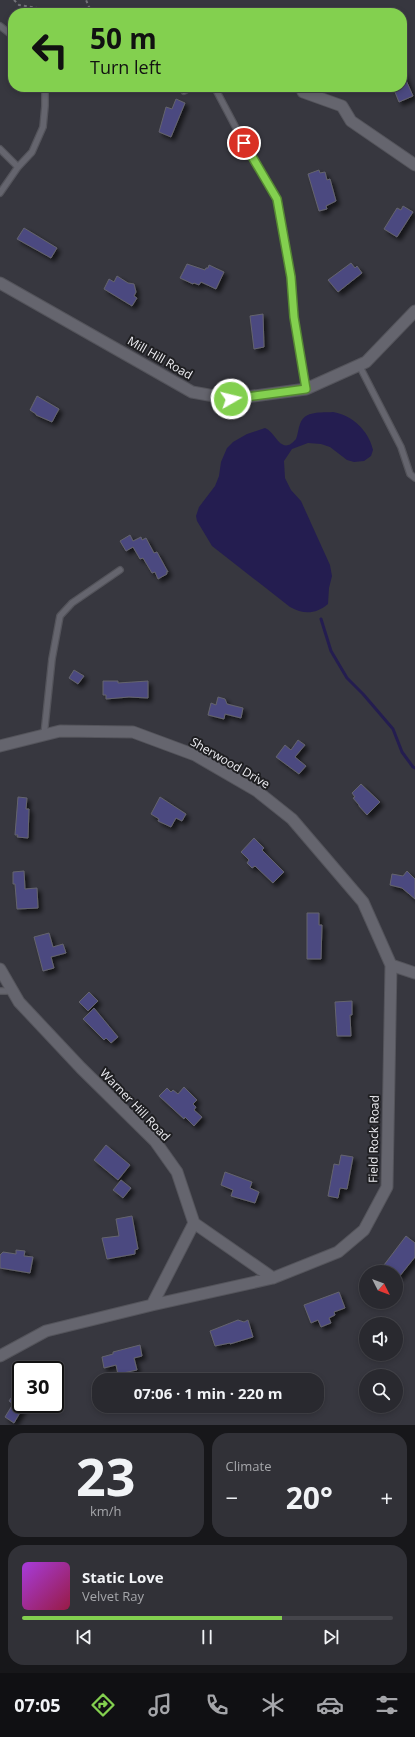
<!DOCTYPE html>
<meta charset="utf-8">
<style>
body{margin:0;font-family:"Open Sans",sans-serif;background:#313137;color:#f1f3f6;height:100vh;display:flex;flex-direction:column;font-size:15px;white-space:nowrap}
*{box-sizing:border-box;margin:0}
p{font-size:13px;color:#a5a6aa}
.icon{flex:none;width:22px;height:22px;fill:none;stroke:currentColor;stroke-width:2;stroke-linecap:round;stroke-linejoin:round}
.map{position:relative;height:1425px;overflow:hidden}
.panel{display:flex;flex-direction:column;gap:8px;padding:8px;background:#17171a;flex:1}
.panel>*{flex:none}
.guide{position:absolute;left:8px;top:8px;width:399px;height:84px;border-radius:16px;box-shadow:0 2px 6px #0003,0 0 0 1px #45454b;background:#83d04f;color:#111;overflow:hidden}
.needle{width:26px;rotate:132deg}
.buttons{position:absolute;left:359px;top:1265px;display:grid;gap:8px}
.buttons a{display:grid;place-items:center;width:44px;height:44px;border-radius:50%;background:#29292f;box-shadow:0 2px 6px #0003,0 0 0 1px #45454b;font-size:20px}
.speed{position:absolute;left:12px;top:1361px;display:flex;gap:8px;font-size:20px;font-weight:700;text-align:center}
.speed>*{display:grid;place-content:center;width:52px;height:52px;border-radius:50%;background:#29292f;box-shadow:0 2px 6px #0003,0 0 0 1px #45454b;line-height:1}
.speed .limit{border:2px solid #111;border-radius:6px;background:#fff;color:#111}
.pin{position:absolute;display:grid;place-items:center;width:34px;height:34px;color:#fff;margin:-17px;border:2px solid #fff;border-radius:50%;box-shadow:0 1px 4px #0007}
.me{position:absolute;width:44px;margin:-22px;rotate:82deg;stroke-linejoin:round;filter:drop-shadow(0 0 3px #0008)}
.turn{display:flex;align-items:center;gap:14px;height:84px;padding:0 16px;font-size:18px}
.turn .icon{width:52px;height:52px;stroke-width:2.5}
.turn b{display:block;font-size:28px;line-height:34px}
.big{font-size:30px;font-weight:700;line-height:1.1}
.panel .tile{flex:1;display:flex;flex-direction:column;justify-content:center;gap:6px;min-width:0;padding:0 14px;border-radius:16px;background:#313137}
.panel .dial{align-items:center;gap:0}
.dial b{font-size:52px;line-height:1}
.song{display:flex;align-items:center;gap:12px}
.cover{width:48px;height:48px;border-radius:6px;background:linear-gradient(135deg,hsl(280 70% 55%),hsl(340 70% 35%))}
.played{height:4px;border-radius:2px;background:linear-gradient(90deg,#83d04f 70%,#45454b 70%)}
.keys{display:flex;justify-content:space-around;direction:ltr}
.heat{display:flex;justify-content:space-between;align-items:center;font-size:22px;direction:ltr}
.panel .tiles{flex:1;display:grid;gap:8px;grid-template-columns:1fr 1fr}
.tile:last-child{grid-column:span 2}
.trip{position:absolute;left:92px;top:1373px;width:232px;height:40px;border-radius:16px;background:#29292f;box-shadow:0 2px 6px #0003,0 0 0 1px #45454b;font-weight:700;line-height:40px;text-align:center}
.tab-bar{display:flex;height:64px;justify-content:space-around;align-items:center;background:#101013;color:#a5a6aa}
.tab-bar .icon{width:28px;height:28px}
.tab-bar .active{color:#83d04f}
.tab-bar b{font-size:18px;color:#f1f3f6}
.map>svg:first-child{display:block}
.water{fill:#241d50}
.lines{fill:none;stroke-linecap:round;stroke-linejoin:round}
.stream{stroke:#241d50;stroke-width:3}
.building{fill:#4c4880;stroke:#64646d;filter:url(#shadow)}
.lane-casing{stroke:#54545b;stroke-width:8}
.street-casing{stroke:#54545b;stroke-width:13}
.path{stroke:#727279;stroke-width:2;stroke-dasharray:3 3;stroke-linecap:butt}
.lane{stroke:#65656e;stroke-width:5.5}
.street{stroke:#65656e;stroke-width:11}
.route-casing{stroke:#558733;stroke-width:10}
.route{stroke:#83d04f;stroke-width:7}
.labels{text-anchor:middle;stroke-width:4;stroke-linejoin:round;paint-order:stroke}
.street-label{font-size:12px;fill:#efeff4;stroke:#1f1f22}
</style>
<div class="map">
<svg width="415" height="1425" viewBox="0 0 415 1425">
<defs>
<filter id="shadow"><feDropShadow dx="3.5" dy="3.5" stdDeviation="2" flood-color="#0009"/></filter>
</defs>
<rect width="100%" height="100%" fill="#37373f"/>
<path class="water" d="M333,412C352,415 369,431 373,450L371,456L364,461L354,462L347,460L330,447L321,444L308,443L292,449L284,461L285,478L291,490L301,501L330,565L332,576L329,588L328,604C316,614 304,615 290,607L212,546L197,521L196,516L199,507L215,486L219,476L221,462L227,448L233,442L247,434L265,428C276,432 281,457 296,439C298,434 298,429 300,424C305,410 321,413 333,412Z"/>
<g class="lines">
<path class="stream" d="M321,619L331,651L347,678L363,694L393,729L402,752L413,767L415,768"/>
</g>
<path class="building" d="M402,71L413,96L399,102L393,87H402Z
M176,99L185,103L171,137L159,132L166,107L172,109Z
M319,170L320,173L325,172L327,180L330,179L336,201L326,206L327,209L319,211L308,174Z
M403,206L413,212L397,237L384,229L397,208L401,210Z
M24,228L57,248L51,258L17,239Z
M351,263L355,268L357,266L362,273L338,292L328,280Z
M187,264L205,270L206,268H208L209,265L224,272L216,289L201,282L199,285L194,283L193,284L180,278Z
M117,276L128,283L134,284L136,292L134,296L137,298L132,306L104,289L109,279L114,282Z
M263,314L264,347L254,349L250,316Z
M37,396L59,409L52,422L36,415V414L30,410Z
M130,535L133,541L141,537L142,540L146,538L154,553L157,552L168,572H166L167,574L158,579L155,572L152,573L143,558L140,559L133,547L126,551L120,541Z
M74,670L84,676L78,684L69,678Z
M103,681H118V683L148,681V698L129,697L106,699V695H103Z
M218,697L225,699L227,704L243,708L241,718L225,714L224,719L208,715L211,703L216,705Z
M298,740L305,745L295,757L306,766L299,774L276,757L285,745L291,750Z
M361,784L380,802L367,815L359,806V805L353,798L355,797L352,793Z
M18,797L27,798L26,809H29L28,838L17,837L18,835H15Z
M160,797L186,814L182,821L176,818L171,827L158,821L159,819L151,814Z
M254,838L264,848L262,850L284,872L273,883L255,866L252,868L247,863L249,860L241,852Z
M24,871L25,889L37,888L38,908L17,909L15,884H13V872Z
M407,871L415,879V899L402,888L390,885L392,874L403,876Z
M307,913H319V925H322L321,959H307Z
M49,933L53,947L63,944L66,953L51,957L54,968L43,971L34,937Z
M89,992L98,1001L88,1011L79,1002Z
M352,1001V1015H350L351,1036H337L335,1002Z
M94,1008L118,1037L111,1043L106,1038L104,1040L83,1019Z
M184,1087L197,1100L193,1104L196,1107L194,1110L202,1117L194,1126L185,1117L184,1119L159,1096L167,1088L171,1092L173,1090L178,1094Z
M106,1145L130,1165L118,1180L94,1160Z
M341,1155L353,1157L347,1189L340,1188L338,1198L328,1196L334,1164L339,1165Z
M225,1172L252,1182L250,1188L259,1192L255,1203L231,1196L233,1190L221,1185Z
M121,1180L131,1188L123,1198L113,1190Z
M132,1216L138,1249L135,1250V1254L107,1259L102,1238L119,1236L116,1219Z
M406,1236L415,1243V1257L399,1277L396,1275V1272H393L384,1265Z
M16,1250L25,1251L24,1256L33,1257L30,1273L0,1268V1255L3,1252L16,1254Z
M339,1292L345,1308L334,1312L335,1315L329,1318L331,1323L321,1327L318,1320L311,1323L304,1305Z
M238,1320L244,1322L248,1320L253,1337L230,1344V1343L215,1346L210,1331Z
M140,1345L142,1356L134,1358L137,1370L118,1374L116,1365L104,1368L102,1357L113,1354V1352Z
M21,1384V1404H25L14,1423L5,1417L13,1404L9,1401Z"/>
<g class="lines">
<defs>
<path id="lane" d="M0,26L13,36
M210,87L216,90L244,143L277,199L291,277L294,317L306,389
M184,91L191,87
M0,149L18,167
M0,193L18,167L32,152L43,127L45,106V87
M359,365L401,447L410,474L415,478
M44,735L52,659L60,616L72,603L120,570
M0,991H12"/>
<path id="street" d="M303,92L342,106L351,121L415,165
M0,283L192,392L231,399L306,389L366,362L415,311
M0,746L60,731L133,732L195,755L257,791L292,819L363,902L391,965L387,1187L364,1230L338,1252L273,1278L152,1305
M391,965L415,973
M0,969L19,1002L81,1068L155,1141L177,1172L194,1223L152,1305L46,1331L0,1356
M194,1223L273,1278"/>
</defs>
<use href="#lane" class="lane-casing"/>
<use href="#street" class="street-casing"/>
<path class="path" d="M14,0L19,5L49,10L53,13
M89,7L95,13
M84,13L89,7L86,0"/>
<use href="#lane" class="lane"/>
<use href="#street" class="street"/>
</g>
<g class="lines">
<defs>
<path id="route" d="M231,399L306,389L294,317L291,277L277,199L244,143"/>
</defs>
<use href="#route" class="route-casing"/>
<use href="#route" class="route"/>
</g>
<g class="labels">
<g class="street-label">
<text transform="translate(160 358) rotate(30)" y="4">Mill Hill Road</text>
<text transform="translate(230 763) rotate(30)" y="4">Sherwood Drive</text>
<text transform="translate(135 1105) rotate(46)" y="4">Warner Hill Road</text>
<text transform="translate(374 1139) rotate(-89)" y="4">Field Rock Road</text>
</g>
</g>
</svg>
<div class="buttons">
<a><svg class="needle" viewBox="-14 -14 28 28"><path d="M0-13l5 13h-10z" fill="#e53935"/><path d="M0 13l5-13h-10z" fill="#a5a6aa"/></svg></a>
<a><svg class="icon" aria-label="sound" viewBox="0 0 24 24"><path d="M4 9h4l5-4v14l-5-4H4zM17 9q2 3 0 6"/></svg></a>
<a><svg class="icon" aria-label="search" viewBox="0 0 24 24"><circle cx="10" cy="10" r="6"/><path d="M15 15l6 6"/></svg></a>
</div>
<div class="speed"><div class="limit">30</div></div>
<div class="pin" style="left:244px;top:143px;background:#d93025"><svg class="icon" aria-label="arrive" viewBox="0 0 24 24"><path d="M6 21V4h12l-3 4 3 4H6"/></svg></div>
<svg class="me" style="left:231px;top:399px" viewBox="-20 -20 40 40"><circle r="17" fill="#83d04f" stroke="#fff" stroke-width="3"/><path d="M0-11L8 9 0 5-8 9z" fill="#fff"/></svg>
<div class="trip">07:06 · 1 min · 220 m</div>
<div class="guide">
<div class="turn"><svg class="icon" aria-label="left" viewBox="0 0 24 24"><path d="M17 20v-9H6M10 6l-5 5 5 5"/></svg><div><b>50 m</b>Turn left</div></div>
</div>
</div>
<section class="panel">
<div class="tiles">
<div class="tile dial"><b>23</b><p>km/h</p></div>
<div class="tile"><p>Climate</p>
<div class="heat"><a>−</a><b class="big">20°</b><a>+</a></div>
</div>
<div class="tile">
<div class="song"><i class="cover"></i><div><b>Static Love</b><p>Velvet Ray</p></div></div>
<div class="played"></div>
<div class="keys"><svg class="icon" aria-label="previous" viewBox="0 0 24 24"><path d="M18 5L8 12l10 7zM5 5v14"/></svg><svg class="icon" aria-label="pause" viewBox="0 0 24 24"><path d="M8 5v14M16 5v14"/></svg><svg class="icon" aria-label="next" viewBox="0 0 24 24"><path d="M6 5l10 7-10 7zM19 5v14"/></svg></div>
</div>
</div>
</section>
<nav class="tab-bar">
<b>07:05</b>
<svg class="icon active" aria-label="directions" viewBox="0 0 24 24"><path d="M12 3l9 9-9 9-9-9zM9 14v-3h6M13 9l2 2-2 2"/></svg>
<svg class="icon" aria-label="music" viewBox="0 0 24 24"><path d="M9 18V5l10-2v13"/><circle cx="6" cy="18" r="3"/><circle cx="16" cy="16" r="3"/></svg>
<svg class="icon" aria-label="phone" viewBox="0 0 24 24"><path d="M5 4h4l2 5-3 2q2 4 5 5l2-3 5 2v4C11 20 4 13 5 4z"/></svg>
<svg class="icon" aria-label="climate" viewBox="0 0 24 24"><path d="M12 3v18M4 7l16 10M4 17L20 7"/></svg>
<svg class="icon" aria-label="car" viewBox="0 0 24 24"><path d="M5 17H2v-5l4-1 3-4h7l3 4 3 1v5h-3M9 17h6M6 11h13"/><circle cx="7" cy="17" r="2"/><circle cx="17" cy="17" r="2"/></svg>
<svg class="icon" aria-label="filters" viewBox="0 0 24 24"><path d="M4 7h16M4 17h16"/><circle cx="9" cy="7" r="2"/><circle cx="15" cy="17" r="2"/></svg>
</nav>
